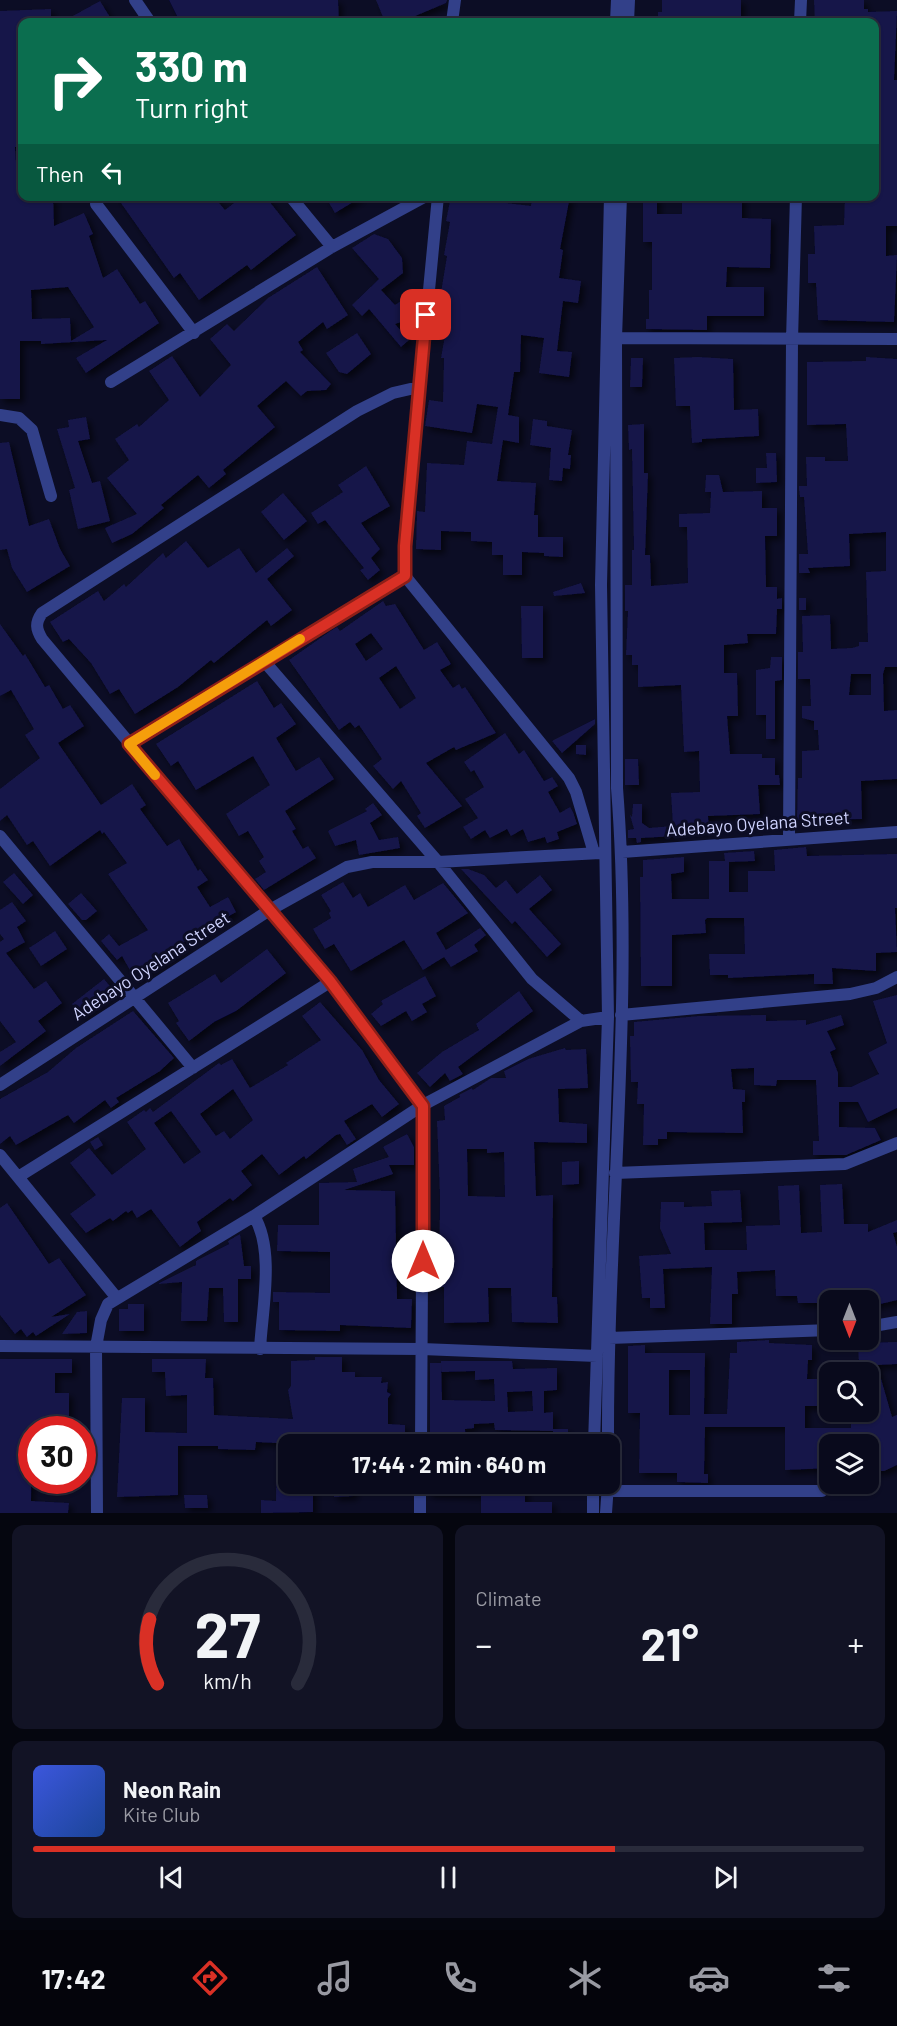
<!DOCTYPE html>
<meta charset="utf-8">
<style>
body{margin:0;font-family:Barlow,sans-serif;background:#121325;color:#f1f3f6;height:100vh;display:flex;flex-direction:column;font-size:22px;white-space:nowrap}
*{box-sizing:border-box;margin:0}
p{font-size:20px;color:#999aa3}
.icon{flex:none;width:33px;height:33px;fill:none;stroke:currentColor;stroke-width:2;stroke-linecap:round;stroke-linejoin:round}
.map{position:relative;height:1513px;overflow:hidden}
.panel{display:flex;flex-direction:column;gap:12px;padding:12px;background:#05060f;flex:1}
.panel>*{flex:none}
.top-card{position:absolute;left:18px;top:18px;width:861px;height:183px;border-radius:12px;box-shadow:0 2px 4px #0004,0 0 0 2px #292b3b;background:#0b6e4f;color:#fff;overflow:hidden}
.needle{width:39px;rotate:180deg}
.controls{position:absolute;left:819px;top:1290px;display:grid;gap:12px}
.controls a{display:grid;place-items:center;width:60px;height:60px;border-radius:12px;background:#090a1c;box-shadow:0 2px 4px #0004,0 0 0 2px #292b3b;font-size:30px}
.speed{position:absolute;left:18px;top:1416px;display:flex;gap:12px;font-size:30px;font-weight:700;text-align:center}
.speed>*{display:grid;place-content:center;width:78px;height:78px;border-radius:50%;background:#090a1c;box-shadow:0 2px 4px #0004,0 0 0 2px #292b3b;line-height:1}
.speed .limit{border:9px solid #d22;background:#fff;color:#111}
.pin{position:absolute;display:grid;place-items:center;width:51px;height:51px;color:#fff;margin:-26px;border-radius:12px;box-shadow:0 3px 9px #0006}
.me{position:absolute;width:66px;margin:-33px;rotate:0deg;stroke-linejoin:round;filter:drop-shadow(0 0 4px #0008)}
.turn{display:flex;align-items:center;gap:21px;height:126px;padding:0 18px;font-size:27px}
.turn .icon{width:78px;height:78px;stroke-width:2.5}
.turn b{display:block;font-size:42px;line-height:51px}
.then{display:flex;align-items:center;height:57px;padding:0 18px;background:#0003;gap:12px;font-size:22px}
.big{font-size:45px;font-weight:700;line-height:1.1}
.panel .card{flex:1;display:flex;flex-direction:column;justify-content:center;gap:9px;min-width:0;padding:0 21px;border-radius:12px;background:#121325}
.panel .dial{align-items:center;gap:0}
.dial svg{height:156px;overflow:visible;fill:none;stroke:#292b3b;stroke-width:7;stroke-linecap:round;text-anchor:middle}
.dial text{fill:#f1f3f6;stroke:none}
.song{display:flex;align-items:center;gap:18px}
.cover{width:72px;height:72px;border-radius:9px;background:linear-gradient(135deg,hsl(230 70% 55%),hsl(220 70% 35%))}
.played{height:6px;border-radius:3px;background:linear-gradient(90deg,#d93025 70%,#292b3b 70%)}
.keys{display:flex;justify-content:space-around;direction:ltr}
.heat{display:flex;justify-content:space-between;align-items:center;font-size:33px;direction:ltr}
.panel .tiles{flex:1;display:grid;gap:12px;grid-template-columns:1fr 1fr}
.card:last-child{grid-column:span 2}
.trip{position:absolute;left:278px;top:1434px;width:342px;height:60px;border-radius:12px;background:#090a1c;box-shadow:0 2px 4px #0004,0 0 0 2px #292b3b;font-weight:700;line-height:60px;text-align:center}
.tabs{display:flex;height:96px;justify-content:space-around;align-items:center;background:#04040b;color:#999aa3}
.tabs .icon{width:42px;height:42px}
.tabs .on{color:#d93025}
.tabs b{font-size:27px;color:#f1f3f6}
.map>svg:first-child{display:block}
.building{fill:#161648;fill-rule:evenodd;filter:url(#shadow)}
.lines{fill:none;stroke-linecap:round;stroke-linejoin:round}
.street{stroke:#324089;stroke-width:12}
.route-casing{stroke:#8d1f18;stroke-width:15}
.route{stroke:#d93025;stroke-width:10}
.slow{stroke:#f59e0b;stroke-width:10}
.labels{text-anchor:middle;stroke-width:6;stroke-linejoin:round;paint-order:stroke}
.street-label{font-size:18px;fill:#d0d4ff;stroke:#0c0d25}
</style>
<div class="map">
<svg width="897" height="1513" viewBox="0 0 897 1513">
<defs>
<filter id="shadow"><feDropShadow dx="4" dy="4" stdDeviation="3" flood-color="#0009"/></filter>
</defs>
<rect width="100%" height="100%" fill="#0c0d25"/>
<path class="building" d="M169,0H338L339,22H180Z
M376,0H447L446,3L401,22H385Z
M662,0H741V22H658V12H662Z
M814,0H864V9H868V12L897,11L894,80H897V226H886V256L897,255L894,322L818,320L816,283H808V254H815L814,226L844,225L845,196H874L876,22H815Z
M100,1L113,22H62Z
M51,9V22H22V35H18L20,69H22V147H15L18,196H53L54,226L84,213L93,234L89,236L103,278L117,269L140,304L145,301L159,323L86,373L76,358L107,340L41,344V341H20V399H0V11ZM68,287L94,327L71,341L70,318L32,319L31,290Z
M116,196H213L225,210L243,196H265L296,235L251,270L247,265L199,300L180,273L174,278Z
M325,196H363L335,213Z
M451,196L531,206L532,196H570L560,249L563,250L559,278L581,281L578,303L563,301L557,351L572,352L569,377L539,373L544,338L521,335L520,372H514L508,415L519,417V443L503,440L497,481L536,483L534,515H538V537H563V557L544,556V553L522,552V575H503V555H492V542L471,541V532L441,531V550L416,549L417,511L425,512L427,463L464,465L467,441L492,444L498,407L477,404L472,433L425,426L429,400L443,402L444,358H441L447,324L436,323L447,256L444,255L450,222L446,221Z
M643,196H657V214H682V196H742V218L771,219L770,268L727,267L726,287H764V316H707V330L646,329V319H649V290H652V242H643Z
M374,234L388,239L402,258L403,273L381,290L395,305L404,299L407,320L395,324L409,340L401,347L369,309L362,316L352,305L379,279L352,248Z
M317,267L348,315L327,329L323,322L298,342L303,350L300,352L331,384L326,390L307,391L301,396L286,381L257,406L275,427L223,470L226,474L209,488L198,475L161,505L164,508L132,534L112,543L105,528L137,514L107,478L129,460L115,439L137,424L139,427L169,400L149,371L172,356L200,397L231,365L210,339L227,324L234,331L268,298Z
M357,333L371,354L347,374L339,372L326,353Z
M698,357L733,359L734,410L758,409L759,436L702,439V442L692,443L690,406H676L674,358Z
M866,357L897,359V667H885L883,674L884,711L897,710V779L861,781L862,819L797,820L798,778H802V751L819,750L818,730H814V721L802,718V706H811L810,679H798V652H803L802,616L830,615L831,649L852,648L859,646V642H868L866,572L886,571V532L849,534L850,566L808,568L810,573H799V554H808L804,497H800L799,489V486H807L806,457H825V461H848L846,424L807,425V362L866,361ZM851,674H871V695H849Z
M631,358H643L642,387H630Z
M86,417L90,439L78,441L92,483L100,481L110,521L78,529L69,490L75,488L57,429L69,427L68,420Z
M533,419L547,421V426L572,430L568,455H571L570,469L563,468L562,481L549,480L551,448L530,445Z
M644,424V473H648L645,555H650L651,586L688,583L687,527H679V514L710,513L711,492H705L706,475H719L723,492L762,491V508H777V536H765L766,587H777V599L782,598V609H777L776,634H747L748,643L724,645V673H737L738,716H727L730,754H762V758H775V775H779L780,785H758L760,814L708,816L709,831L676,832V836L641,838V842L637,843L636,838H628V830L634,829L630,815L632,817L633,804H642V823L649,828L673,826L671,793L700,792L699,751L684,752L681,685L638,687V665H632V655H626L628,611H625V585H632V550H634L632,449L629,450L628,425Z
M9,442L29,526L49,519L60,549L70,566L27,592L12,568L7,549L0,550V443Z
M766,453H776L777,482L756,483V468H767Z
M366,466L390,506L361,523L380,549L371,558L380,570L368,580L360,570L364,568L325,520L318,524L311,513L343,492L338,485Z
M283,493L307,521L284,540L261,512Z
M186,541L208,568L239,548L256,573L287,548L294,556L267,579L292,610L271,626L267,620L214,663L211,660L178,687L135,714L119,689L110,694L91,663L69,639L63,642L50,622L98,591L104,601L124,584L126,587L163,553L166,558Z
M581,583L585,593L554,596L553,592Z
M799,598H806V610H799Z
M383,601L386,606L395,604L424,650L437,642L451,664L440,670L453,688L459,684L462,689L465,687L496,733L456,750L454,747L426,763L462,806L425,828L417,816L421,813L401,781L393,789L373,766L382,759L359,725L355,728L350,722L339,730L289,660L329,632L337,627L340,631ZM371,633L383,649L366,661L355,644ZM396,666L416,698L400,709L379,678Z
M521,606H543V658H522Z
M0,624L23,656L25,654L45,687L49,685L63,709L70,705L84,726L58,743L101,805L132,784L146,805L140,809L167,846L179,839L198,871L200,869L208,880L197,887L210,907L228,897L236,912L183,943L185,948L135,979L122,956L117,960L101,941L109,934L119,946L148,930L108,874L127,863L104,832L102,834L100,830L50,866L33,841L27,845L7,815L0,821V789L40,758L25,735L34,729L11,690L0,696Z
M771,657H782V680L775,681V739H766V715H756V670L770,668Z
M257,681L274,708L281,703L296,724L276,738L296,771L319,757L334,779L285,811L296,829L292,831L303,849L308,846L316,858L264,890L255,879L266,872L259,861L264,857L248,831L239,836L226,814L270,785L253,756L196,790L178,761L171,766L156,744Z
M595,719V724L562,753L552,741Z
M505,733L519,754L524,750L544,781L552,777L558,786L548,792L560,813L570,807L573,812L577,824L557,832L559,839L547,843L545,837L528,842L523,829L511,836L507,829L490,838L485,830L471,839L463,827L478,818L465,799L484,787L474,770L471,772L464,762Z
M576,745H586V755L576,754Z
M625,759H638L639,785H625Z
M373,803L382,815L370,823L379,840L398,837L400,848L359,855L356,840L335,846L328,831L367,811L365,809Z
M806,847L807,856L897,854V908H895L897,952L876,953V971L832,968L833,984H814V974L728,978V975H710L709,954H745L744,918H707L705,920L706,933L672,935V986H641L640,877H643V860L684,857V872L671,874L672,899H709V861H725L724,853L754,851L755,861L729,862V892H748V871H775L774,850Z
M461,869H468L484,875L496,888L506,880L517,894L540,875L552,890L529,909L561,944L547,957L515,921L512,924Z
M14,873L33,895L23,904L3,882Z
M343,882L353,898L360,893L368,907L405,885L414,900L443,883L468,913L436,933L446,950L480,928L486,935L474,945L478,951L451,967L444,957L423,970L404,940L351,971L334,944L325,949L313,929L331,918L329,913L331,911L321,895Z
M81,893L97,911L86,920H82L68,904Z
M12,902L26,921L17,927L25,942L6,953L34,989L46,981L62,1003L38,1021L46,1031L0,1066V1052L16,1042L0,1021V942L4,939L0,934V910Z
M55,931L67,949L41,966L29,948Z
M267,949L286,973L236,1011L214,1022L189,1041L176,1023L179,1021L168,1003L215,974L221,983Z
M425,976L436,996L422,1004L427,1012L412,1021L406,1011L381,1026L371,1014L383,1004L381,1001Z
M104,979L114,991L82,1016L72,1004Z
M519,991L533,1011L458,1067L463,1074L450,1081L445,1073L430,1087L417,1073L442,1052L479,1030L476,1024Z
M897,995V1108L868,1122L858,1102H839V1127L875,1128L881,1140L846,1155H813V1141H819L816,1080H777L776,1086L754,1085V1068L731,1069L733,1089L745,1090V1102H742L743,1133L667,1132V1139H658V1145H643L644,1104H637L638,1082H631L630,1036H634V1022L699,1016L766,1015V1021L806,1020V1025L841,1015L844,1025L827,1031L836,1049L830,1052L838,1073V1087H851L879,1074L868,1053L887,1043L873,1001Z
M320,1002L362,1050L379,1080L399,1104L382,1117L372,1104L344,1121L356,1139L347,1145L340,1134L336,1135L306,1159L304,1156L279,1175L262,1154L241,1171L252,1185L233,1201L230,1198L197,1222L201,1231L180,1247L151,1209L137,1218L132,1210L128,1213L126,1211L113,1221L110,1218L86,1233L70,1214L96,1195L70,1163L89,1148L112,1175L146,1149L127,1122L144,1110L146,1112L150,1108L153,1112L219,1063L221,1065L232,1059L250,1088L288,1065L286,1063L321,1040L302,1016ZM233,1089L253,1120L230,1139L224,1131L216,1136L200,1114ZM171,1111L201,1152L184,1164L154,1123Z
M133,1011L174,1058L160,1071L116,1098L119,1102L111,1108L105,1100L74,1123L68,1115L16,1145L10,1136L0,1144V1099L48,1072L76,1048Z
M565,1048L566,1050L586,1049L588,1088L558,1089L559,1122L587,1124V1143L534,1142L536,1196L553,1195L552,1297H557L558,1323L512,1322L511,1288H488L489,1322L444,1323V1287H439L440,1196L437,1121L445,1120L444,1106L460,1097L459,1095L472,1088L473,1090L491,1078H506L504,1071L528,1059ZM467,1149H487V1153L504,1152L505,1197L468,1196Z
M407,1134L414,1147V1165H389L393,1174L344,1190L395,1191L397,1299H412L411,1328L340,1325V1331L279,1330V1302H273V1292L330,1293V1252L277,1251L278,1225H319V1183L357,1182L353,1169L389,1157L383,1147Z
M98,1137L103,1145L95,1150L90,1142Z
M579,1161V1184L562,1185V1162Z
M842,1184L844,1224H868V1232L897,1220V1232L893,1233L897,1247V1300L868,1307V1300H830V1318H817V1303H798L797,1296H776L775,1270L737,1272L738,1294H732V1324H710L712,1267L663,1269L665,1308H650V1298H642L639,1256L671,1254L660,1228L661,1202H684V1207L712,1206L711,1191L740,1190L742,1222L704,1223L705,1250H747L746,1226L780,1225L778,1186L799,1185L801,1233L822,1232L820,1185Z
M7,1203L49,1264L59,1258L86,1295L51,1317L70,1314L36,1336L33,1332L27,1337L21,1329L15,1334L0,1315V1208Z
M240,1234L244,1266H251V1279H238V1322H224L223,1288H209L207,1321H181L182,1282L157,1284L196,1265V1261L229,1244L228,1241Z
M128,1304H144V1331H119V1309H128Z
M87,1311V1333L62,1334L77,1312Z
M769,1340V1343L812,1345V1360H808L807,1379H830V1406H805V1428H851V1412H868V1365H859L858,1343L897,1342V1364L877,1365L892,1417L897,1415V1465L884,1471H868V1444H830V1468L785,1470V1427H705L704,1474H708V1483L677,1482V1473H639L640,1413H628V1346L645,1345V1353H705L704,1414H727L730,1353H737V1342ZM669,1370H690V1415H669Z
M315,1357H342V1372H355V1377H382L381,1383L388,1382L387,1392L391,1394L388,1398V1424L405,1425V1435H356V1444H288V1484H313V1512L261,1513V1500L276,1501L277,1443L256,1442L255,1450L218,1449V1446H178V1495L117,1497L122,1398H145V1432L187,1433V1395L166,1396L165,1372H152V1359H206L205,1378H213L214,1415L293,1419L288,1390L291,1386V1361L315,1360Z
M0,1359H72V1373H55V1393H69V1430H32L31,1501L69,1503L68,1513H0Z
M441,1361H512L513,1369L557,1368V1390L544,1391V1413L553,1412V1431L495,1430L494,1423L474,1424V1428L465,1429L466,1444H455V1434H430V1363H441L442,1400L495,1401L494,1379L475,1380V1371L441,1372ZM532,1391L533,1411L508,1412L507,1392Z
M553,1429H568V1444H553Z
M333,1484H354V1496L334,1497Z
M428,1484H525V1502H552V1513H481V1495L428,1494Z
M184,1495H207L208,1508H185Z"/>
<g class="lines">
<path class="street" d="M135,0L150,22
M452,22L455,0
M616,22L617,0
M628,22L629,0
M800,22L801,0
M290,196L332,247
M438,196L406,530L405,576L569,778L576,792L594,853
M96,204L194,333
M616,338L897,339
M111,382L332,247L426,196
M419,387L393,393L357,411L42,613C35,623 36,629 42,639L330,982L423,1105L421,1444
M0,415L19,418L32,430L51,496
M264,661L438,862L532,979L581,1021
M129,744L405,576
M0,836L193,1068
M789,839L792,340L796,196
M622,852L897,832
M621,1015L850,994L876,988L897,977
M0,1085L268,911L347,867L372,862H438L600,853
M0,1155L116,1297
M615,1173L845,1164L897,1143
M18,1177L330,982
M254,1216C275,1250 262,1310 260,1349
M868,1327L897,1322
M609,1338L830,1330
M0,1346L422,1349L597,1356
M594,1444L608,1017L601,585L610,196
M608,1444C607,1226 634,1006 617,788L616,338L621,196
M608,1491H822
M97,1513L96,1347L101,1320L108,1304L254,1216L423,1105L581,1021L608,1017
M420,1513V1484
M593,1513V1484
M606,1513L608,1484"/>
</g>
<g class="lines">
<defs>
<path id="route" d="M423,1261V1106L330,981L129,744L405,576V546L426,315"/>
</defs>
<use href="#route" class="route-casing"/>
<use href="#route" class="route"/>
<path class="slow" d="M155,775L129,744L300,639"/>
</g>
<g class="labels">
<g class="street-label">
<text transform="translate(758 824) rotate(-4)" y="6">Adebayo Oyelana Street</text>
<text transform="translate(151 966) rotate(-33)" y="6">Adebayo Oyelana Street</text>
</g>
</g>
</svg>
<div class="controls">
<a><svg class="needle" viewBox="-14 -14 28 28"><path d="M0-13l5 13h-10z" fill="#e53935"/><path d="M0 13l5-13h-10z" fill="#999aa3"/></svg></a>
<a><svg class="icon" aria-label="search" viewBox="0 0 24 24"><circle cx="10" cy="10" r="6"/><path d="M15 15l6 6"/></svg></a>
<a><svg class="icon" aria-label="layers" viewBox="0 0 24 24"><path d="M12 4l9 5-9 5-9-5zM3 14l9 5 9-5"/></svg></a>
</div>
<div class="speed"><div class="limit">30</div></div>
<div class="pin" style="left:426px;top:315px;background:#d93025"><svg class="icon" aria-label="arrive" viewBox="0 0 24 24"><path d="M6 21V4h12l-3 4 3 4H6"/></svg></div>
<svg class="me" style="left:423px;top:1261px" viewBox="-20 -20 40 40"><circle r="19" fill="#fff"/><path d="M0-13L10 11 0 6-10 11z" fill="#d93025"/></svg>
<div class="trip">17:44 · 2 min · 640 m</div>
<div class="top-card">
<div class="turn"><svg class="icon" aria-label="right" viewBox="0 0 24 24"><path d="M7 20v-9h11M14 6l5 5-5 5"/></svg><div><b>330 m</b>Turn right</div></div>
<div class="then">Then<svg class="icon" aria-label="left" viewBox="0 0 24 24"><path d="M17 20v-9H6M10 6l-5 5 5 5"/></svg></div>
</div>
</div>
<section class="panel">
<div class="tiles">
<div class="card dial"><svg viewBox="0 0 100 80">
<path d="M14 69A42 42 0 1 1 86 69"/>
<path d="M14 69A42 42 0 0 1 10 36" stroke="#d93025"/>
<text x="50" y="56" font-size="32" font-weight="700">27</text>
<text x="50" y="72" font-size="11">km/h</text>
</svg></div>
<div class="card"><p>Climate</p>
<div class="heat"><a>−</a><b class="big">21°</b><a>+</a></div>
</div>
<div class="card">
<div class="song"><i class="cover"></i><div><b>Neon Rain</b><p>Kite Club</p></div></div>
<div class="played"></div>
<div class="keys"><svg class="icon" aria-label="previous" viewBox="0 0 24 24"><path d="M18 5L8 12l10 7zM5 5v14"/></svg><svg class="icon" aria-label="pause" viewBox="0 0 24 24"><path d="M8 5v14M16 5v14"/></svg><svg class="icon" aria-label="next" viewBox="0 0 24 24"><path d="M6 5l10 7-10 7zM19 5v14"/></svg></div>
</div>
</div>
</section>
<nav class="tabs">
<b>17:42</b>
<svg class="icon on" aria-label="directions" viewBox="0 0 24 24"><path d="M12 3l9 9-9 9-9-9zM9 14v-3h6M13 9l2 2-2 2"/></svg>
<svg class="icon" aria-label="music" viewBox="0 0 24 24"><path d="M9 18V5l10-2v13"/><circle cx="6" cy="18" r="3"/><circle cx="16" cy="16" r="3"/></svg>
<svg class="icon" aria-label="phone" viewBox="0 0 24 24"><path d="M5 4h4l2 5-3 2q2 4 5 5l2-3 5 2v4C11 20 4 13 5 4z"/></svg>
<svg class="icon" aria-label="climate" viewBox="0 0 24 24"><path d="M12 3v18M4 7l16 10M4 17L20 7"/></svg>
<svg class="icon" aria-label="car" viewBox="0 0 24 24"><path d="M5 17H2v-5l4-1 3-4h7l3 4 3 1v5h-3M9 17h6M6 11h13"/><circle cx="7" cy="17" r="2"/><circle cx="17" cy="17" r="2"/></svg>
<svg class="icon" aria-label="filters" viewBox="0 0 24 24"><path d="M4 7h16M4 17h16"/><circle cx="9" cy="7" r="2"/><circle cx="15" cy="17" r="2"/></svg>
</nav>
